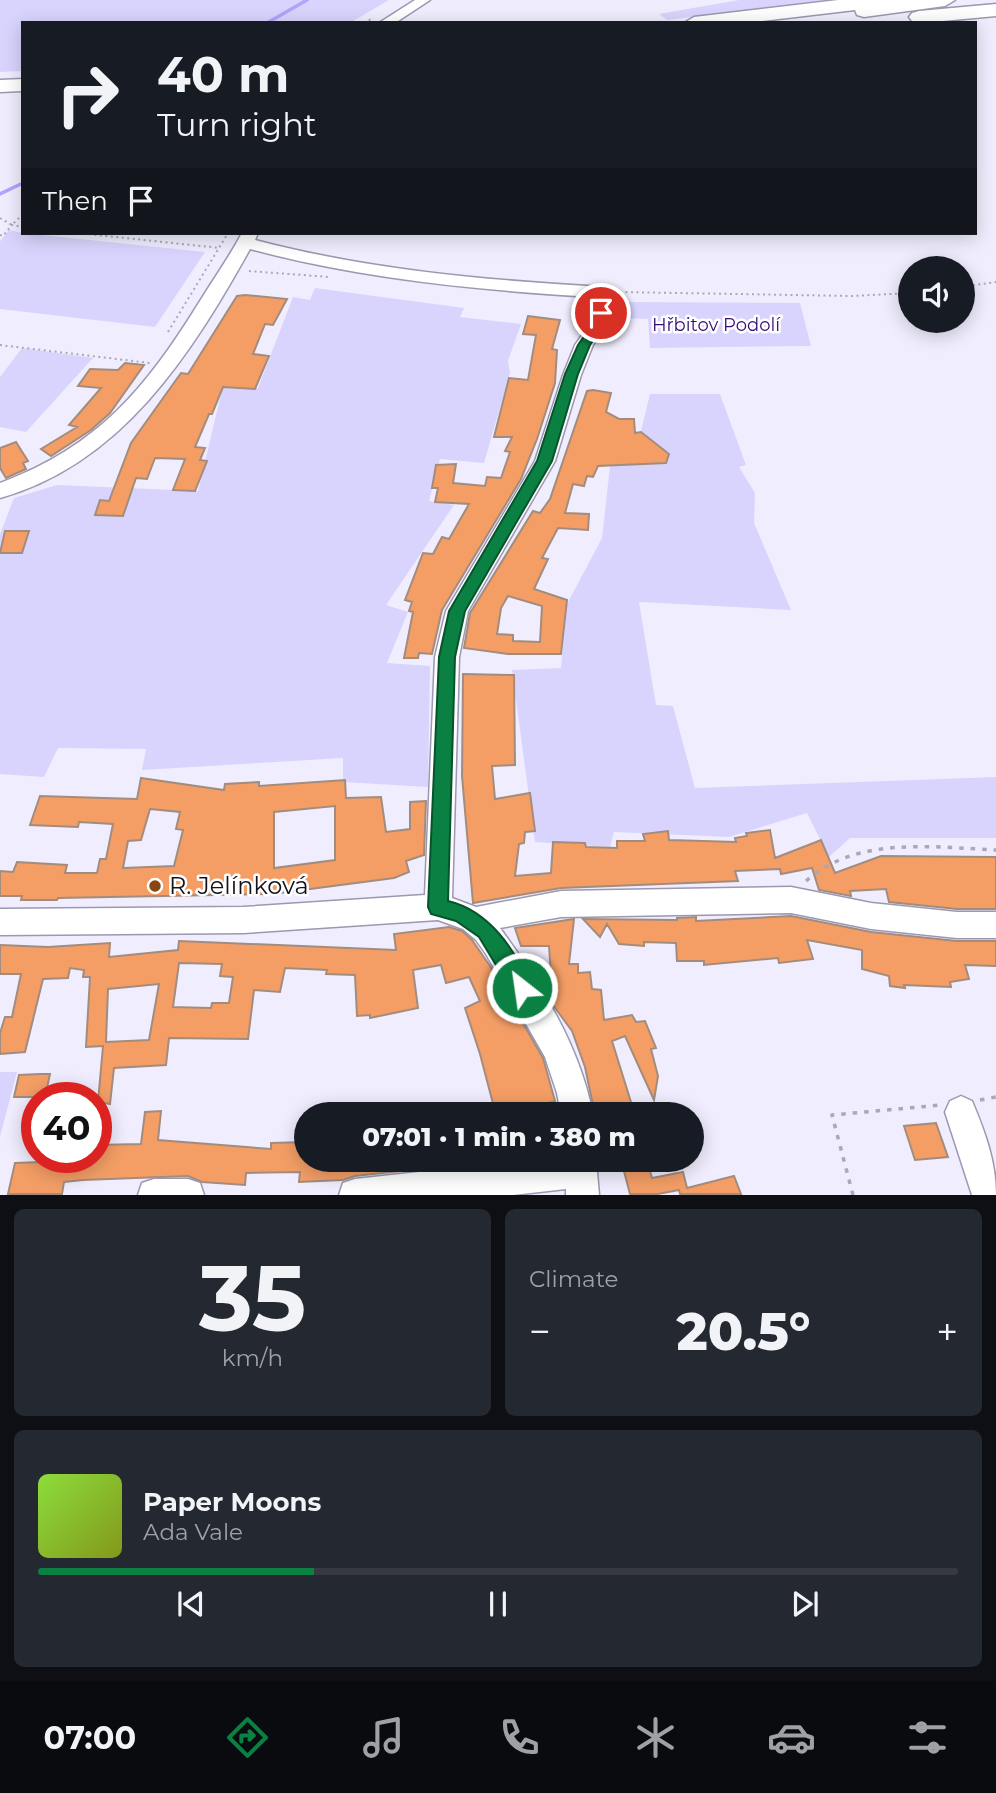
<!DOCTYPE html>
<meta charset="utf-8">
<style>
body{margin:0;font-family:Montserrat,sans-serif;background:#242831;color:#f1f3f6;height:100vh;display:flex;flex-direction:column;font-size:26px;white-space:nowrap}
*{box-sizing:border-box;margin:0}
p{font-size:23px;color:#9ea1a6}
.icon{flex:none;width:38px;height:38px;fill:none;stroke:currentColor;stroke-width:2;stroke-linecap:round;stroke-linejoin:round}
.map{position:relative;height:1195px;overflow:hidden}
.side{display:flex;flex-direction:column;gap:14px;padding:14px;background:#0d0f14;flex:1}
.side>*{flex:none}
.guide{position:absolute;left:21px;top:21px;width:956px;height:214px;border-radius:0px;box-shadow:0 4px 18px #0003;background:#171b24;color:#f1f3f6;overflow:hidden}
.controls{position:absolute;left:898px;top:256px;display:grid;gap:14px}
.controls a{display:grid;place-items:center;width:77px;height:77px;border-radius:50%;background:#171b24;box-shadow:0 4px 18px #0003;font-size:35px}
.speed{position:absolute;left:21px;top:1082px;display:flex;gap:14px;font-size:35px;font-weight:700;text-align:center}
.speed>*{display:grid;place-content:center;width:91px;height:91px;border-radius:50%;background:#171b24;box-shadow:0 4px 18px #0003;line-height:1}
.speed .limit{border:10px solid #d22;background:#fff;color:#111}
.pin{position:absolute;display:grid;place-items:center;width:60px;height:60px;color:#fff;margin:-30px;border:4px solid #fff;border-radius:50%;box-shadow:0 2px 7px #0007}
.me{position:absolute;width:77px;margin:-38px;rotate:330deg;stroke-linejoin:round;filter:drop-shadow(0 0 5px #0008)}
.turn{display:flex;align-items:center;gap:24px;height:147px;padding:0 21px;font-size:32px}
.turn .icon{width:91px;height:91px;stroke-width:2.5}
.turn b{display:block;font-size:49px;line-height:60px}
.then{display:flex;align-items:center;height:66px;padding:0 21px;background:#0003;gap:14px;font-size:26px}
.big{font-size:52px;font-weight:800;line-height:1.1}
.side .card{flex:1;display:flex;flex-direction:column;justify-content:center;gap:10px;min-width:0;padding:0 24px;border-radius:10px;background:#242831}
.side .dial{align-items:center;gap:0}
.dial b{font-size:91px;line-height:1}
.song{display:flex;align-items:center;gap:21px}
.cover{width:84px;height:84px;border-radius:10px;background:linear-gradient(135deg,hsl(90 70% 55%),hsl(70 70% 35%))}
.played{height:7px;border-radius:4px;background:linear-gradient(90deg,#0b8043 30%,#363941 30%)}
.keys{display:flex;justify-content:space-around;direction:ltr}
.heat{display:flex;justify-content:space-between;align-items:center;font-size:38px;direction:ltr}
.side .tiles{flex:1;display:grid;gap:14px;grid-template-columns:1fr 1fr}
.card:last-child{grid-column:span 2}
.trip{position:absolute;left:294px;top:1102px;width:410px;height:70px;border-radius:35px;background:#171b24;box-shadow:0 4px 18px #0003;font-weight:800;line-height:70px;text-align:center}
.dock{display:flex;height:112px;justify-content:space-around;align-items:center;background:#090b0e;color:#9ea1a6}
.dock .icon{width:49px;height:49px}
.dock .current{color:#0b8043}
.dock b{font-size:32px;color:#f1f3f6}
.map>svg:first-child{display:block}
.green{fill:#d9d4fd}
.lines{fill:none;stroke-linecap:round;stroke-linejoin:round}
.stream{stroke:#b2a3fb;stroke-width:3.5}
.building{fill:#f49e66;stroke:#a38c7e;stroke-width:2;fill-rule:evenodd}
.minor-casing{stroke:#9b98b0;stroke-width:3}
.highway-casing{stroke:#9b98b0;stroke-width:3}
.path-far1{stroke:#aaa8b6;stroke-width:2;stroke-dasharray:2 3.5;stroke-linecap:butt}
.path{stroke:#aaa8b6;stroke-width:3.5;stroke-dasharray:4.5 7;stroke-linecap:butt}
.minor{fill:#fff;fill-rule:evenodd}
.highway{fill:#fff;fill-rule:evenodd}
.route{fill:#0b8043;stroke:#07532c;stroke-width:2}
.poi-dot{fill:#874612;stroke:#fff;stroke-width:2.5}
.labels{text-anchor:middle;stroke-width:5;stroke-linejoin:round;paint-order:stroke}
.far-park-label{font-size:18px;fill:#360f76;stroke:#fff}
.near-poi-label{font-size:24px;fill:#13121a;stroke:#fff;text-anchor:start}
</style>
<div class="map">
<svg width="996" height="1195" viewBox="0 0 996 1195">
<rect width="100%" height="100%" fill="#f0eefe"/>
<path class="green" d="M0,0H389L350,23H23V71L0,72Z
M739,0H827L667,20L659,14Z
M9,230L23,233L205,252L155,327L0,309V241Z
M315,288L464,308L460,317L521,324L508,361L510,373L484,463L440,459L429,501L454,505L386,605L408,612L387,663L430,666L428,787L343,782V758L142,770L146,749L58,748L44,777L0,774V534L14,498L57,485L198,491L223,386L258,388L293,297L310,300Z
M621,302L800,303L811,346L650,348L648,319L621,318Z
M22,348L93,358L26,432L0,427V377Z
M650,394H720L746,465L739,467L755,493L754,523L791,610L639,602L656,705L673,706L695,788L996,777V838H850L829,857L807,813L729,837L614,832L610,847L535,842L512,670L561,668L567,604L602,538L610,466L665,463L668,451H636Z
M0,1072H17L0,1137Z"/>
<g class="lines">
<path class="stream" d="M267,23L307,0
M0,194L23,183"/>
</g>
<path class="building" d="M245,295L287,299L273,325L265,324L253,354L269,356L255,389L223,387L212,414H209L195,447L205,448L200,460L207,461L195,491L173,490L185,459L155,458L147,479L136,478L123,516L95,515L100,500L109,501L131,443L181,373L188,374L237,296Z
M528,316L560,320L552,349L557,350L555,383L537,439L521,479L442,610L432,654L419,653L418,658H404L413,612L409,611L412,602L405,600L423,553L433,554L442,537L449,539L469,504L435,502L438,488H432L436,465L456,464L453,483L485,486L487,477L501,478L510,452L505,451L512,437H494L509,378L528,380L536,335L523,334Z
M125,363L144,365L110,413L91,430L51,456L41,449L77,427L69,425L101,388L78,386L90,369L118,370Z
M593,390L611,393L606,412L619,419H634L635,433L641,432L669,454L666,463L598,466L593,477L587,476L584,486L573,484L565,513L589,514L588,530L558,528L542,558L548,559L534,589L567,600L561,654H508L464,648L470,613L533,511L540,513L550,499L587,391ZM508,596L542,606L540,642L513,641V635L497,634L501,608Z
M16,442L28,461L23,463L26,469L6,478L0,468V448Z
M5,531H29L22,553H0Z
M463,674L514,675L515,765L492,766L495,799L530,793L535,831L525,832L524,843L519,844L515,876L551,873L553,842L585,843L586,847L617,848V841H645L643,834L668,831L669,840L736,842L735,838L747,836L746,833L770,830L775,858L821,840L835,873L881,856L996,857V909H957L889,902L886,889L850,891L851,896L819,890L812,868L781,874L780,869L735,871L738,881L561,888L473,903L462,776Z
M141,778L224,790L225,784L259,782V786L345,780L346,798L381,797L386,832L410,829V802L426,801L424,855L406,861L409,872L394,878L272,894L58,898L57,900H21L22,896H0V871L13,872L17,862L67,865L65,873H97L100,859H106L113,824L79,822L78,827L30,825L40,796L137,799ZM335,806V860L274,868V812ZM150,809L180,812L176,829L183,830L174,866L123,868L128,841L141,840Z
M791,916L871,932L957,941H996V966L965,965L969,979L950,982L951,987L904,985L905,988L890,986L889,976L862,969V950L807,940L813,959L779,963L778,958L704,965V961H677L676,943L644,942V946L619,944L607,924L600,937L583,919L677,920V918L696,917V921Z
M574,919L569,964H578V973L590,972L592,989L601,990L604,1020L632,1015L636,1022L645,1021L656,1048L651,1049L658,1076L654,1100L625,1036L612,1041L635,1115H595L585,1067L572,1031L553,1005L549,946H521L515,928Z
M449,927L462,931L472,940L490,966L543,1058L555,1101L526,1109L527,1115H496L480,1054L465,1008L480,1001L469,977L446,983L441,965L413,970L418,1008L370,1018V1015L357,1016L355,975L326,974L327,970L285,968L280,992L254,990L248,1039L169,1038L166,1065L114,1068L110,1104L98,1102L103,1046L86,1047L90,977H83L84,970L70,968L68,978L43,979L25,1052L0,1054V1033L5,1017H12L21,974H0V945L48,947L110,943L109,957L178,950L179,941L396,950L394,934ZM179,963L222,964L220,976L233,977L229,1003H212L211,1008L173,1007ZM159,984L149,1040L106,1042L108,989Z
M40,1074H50L45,1097H14L19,1075Z
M161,1111L158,1140L271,1149V1143L306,1142V1160H502L355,1176L343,1180L299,1182L300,1172L246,1173L245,1185L202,1182L188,1176L83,1180L64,1182L62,1194H8L15,1163L67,1161L68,1157H96V1145L141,1144L145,1112Z
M936,1123L948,1157L915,1160L904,1126Z
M621,1160H647L652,1178L683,1172L687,1188L734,1176L741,1194H680L679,1190L658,1194H630Z"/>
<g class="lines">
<defs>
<path id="minor" d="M415,0H430L395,23H379Z
M242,233H258L255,240C369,270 485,280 602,287L611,292L607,325L593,345L581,375L555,461L468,611L459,657L452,898L476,907L561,891L791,887L871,903L957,912H996V938H957L871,929L791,913L561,917L500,928C541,984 580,1046 593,1115H561L557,1093L545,1057L486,954L476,940L463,929L438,920L243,933L0,935V909L243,907L425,895L435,657L446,611L535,461L563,375L575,345L589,325L593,297C477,290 362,279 250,249C192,353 122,464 0,498V483C99,446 146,388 200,301C214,278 230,256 242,233Z
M961,1096L972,1101C985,1132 996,1161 996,1195H972L945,1112L950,1101Z
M528,1160H596L599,1195H566V1189L513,1195H339L343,1183L355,1179Z
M154,1179H188L200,1183L204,1195H138L142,1183Z"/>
<path id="highway" d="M838,0H955L945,6L864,17L857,15L855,10L746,23H684L694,17Z
M996,4V16L921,23L912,21L909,17L912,13L919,11Z
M23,79V91L0,92V80Z"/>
</defs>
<use href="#minor" class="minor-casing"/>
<use href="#highway" class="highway-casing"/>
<path class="path-far1" d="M364,23L371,19
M0,218L12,225L23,214
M78,233L220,248
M0,235L3,236L12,225L23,227
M249,271L329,277
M962,287L996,282
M620,292L852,296L910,293
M168,332L228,233
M0,345L150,363"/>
<path class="path" d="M806,881C856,836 933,847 996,850
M980,1100L996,1097
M853,1195L832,1115L941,1105"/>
<use href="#minor" class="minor"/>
<use href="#highway" class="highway"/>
</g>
<path class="route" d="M601,309L607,313L604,325L590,345L578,374L552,461L465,611L455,657L448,901C490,911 515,950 532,988L529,995L522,998L514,995L479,937L456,921L431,914L428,907L439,657L449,611L537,461L565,374L578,345L592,325L595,313Z"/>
<circle class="poi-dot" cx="155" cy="886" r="7"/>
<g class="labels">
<g class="far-park-label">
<text x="716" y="331">Hřbitov Podolí</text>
</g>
<g class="near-poi-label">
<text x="169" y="894">R. Jelínková</text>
</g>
</g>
</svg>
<div class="controls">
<a><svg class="icon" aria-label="sound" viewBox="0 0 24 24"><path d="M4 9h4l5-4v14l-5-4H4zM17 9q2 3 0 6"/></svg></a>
</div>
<div class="speed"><div class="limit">40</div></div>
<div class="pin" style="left:601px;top:313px;background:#d93025"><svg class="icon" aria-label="arrive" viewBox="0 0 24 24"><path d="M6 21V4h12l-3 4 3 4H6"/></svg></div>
<svg class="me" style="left:522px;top:988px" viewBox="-20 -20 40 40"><circle r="17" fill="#0b8043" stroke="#fff" stroke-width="3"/><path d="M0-11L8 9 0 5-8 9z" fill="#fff"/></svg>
<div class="trip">07:01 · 1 min · 380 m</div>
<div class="guide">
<div class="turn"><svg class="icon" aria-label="right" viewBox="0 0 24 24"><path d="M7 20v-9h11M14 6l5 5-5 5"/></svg><div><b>40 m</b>Turn right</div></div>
<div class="then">Then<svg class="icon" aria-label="arrive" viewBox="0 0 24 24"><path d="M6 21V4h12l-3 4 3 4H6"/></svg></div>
</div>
</div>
<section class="side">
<div class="tiles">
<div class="card dial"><b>35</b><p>km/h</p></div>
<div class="card"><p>Climate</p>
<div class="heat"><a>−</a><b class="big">20.5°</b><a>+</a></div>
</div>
<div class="card">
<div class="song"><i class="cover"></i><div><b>Paper Moons</b><p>Ada Vale</p></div></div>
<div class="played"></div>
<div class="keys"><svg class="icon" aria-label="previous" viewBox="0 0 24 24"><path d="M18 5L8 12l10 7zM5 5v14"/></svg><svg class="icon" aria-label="pause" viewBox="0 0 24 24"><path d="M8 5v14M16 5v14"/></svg><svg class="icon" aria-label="next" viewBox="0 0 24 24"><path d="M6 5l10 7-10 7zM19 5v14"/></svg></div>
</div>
</div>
</section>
<nav class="dock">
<b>07:00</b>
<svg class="icon current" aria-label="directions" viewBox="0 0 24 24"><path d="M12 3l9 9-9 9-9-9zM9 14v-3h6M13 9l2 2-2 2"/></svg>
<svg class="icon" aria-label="music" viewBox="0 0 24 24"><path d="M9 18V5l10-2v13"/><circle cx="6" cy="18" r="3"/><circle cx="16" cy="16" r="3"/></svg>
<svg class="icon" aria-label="phone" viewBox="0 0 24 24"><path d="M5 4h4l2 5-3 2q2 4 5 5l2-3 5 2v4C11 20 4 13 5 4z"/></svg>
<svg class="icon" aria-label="climate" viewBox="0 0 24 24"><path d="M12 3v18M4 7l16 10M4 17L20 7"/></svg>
<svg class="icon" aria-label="car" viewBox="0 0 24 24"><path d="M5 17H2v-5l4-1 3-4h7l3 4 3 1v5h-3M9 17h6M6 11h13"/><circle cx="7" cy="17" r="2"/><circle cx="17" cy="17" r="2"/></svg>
<svg class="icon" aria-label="filters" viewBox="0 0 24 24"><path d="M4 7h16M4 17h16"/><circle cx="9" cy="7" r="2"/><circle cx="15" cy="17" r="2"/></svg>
</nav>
